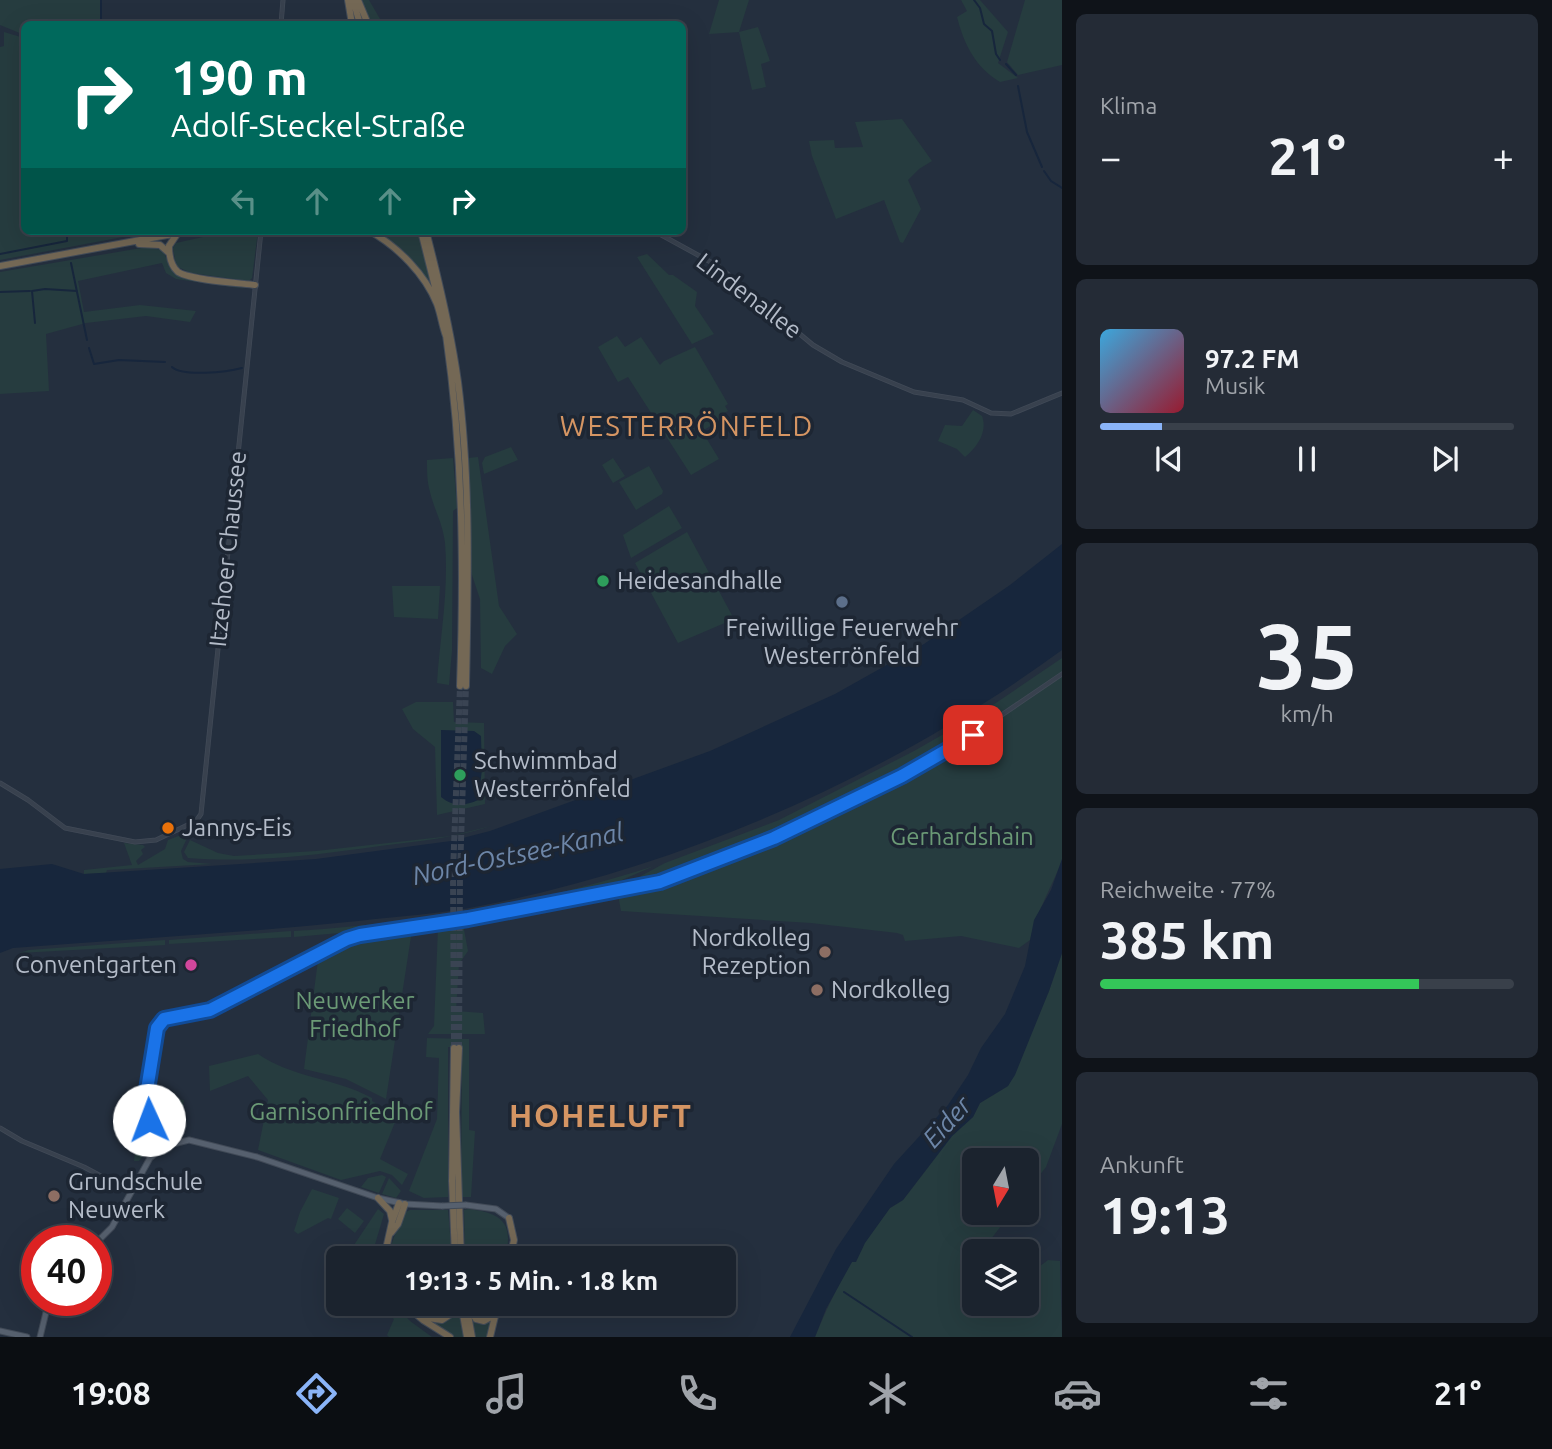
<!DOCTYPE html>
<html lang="de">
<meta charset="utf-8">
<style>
body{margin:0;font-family:Ubuntu,sans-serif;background:#242b36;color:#f1f3f6;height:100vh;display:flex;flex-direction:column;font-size:26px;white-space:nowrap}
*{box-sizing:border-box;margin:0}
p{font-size:23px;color:#a0a4aa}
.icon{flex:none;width:38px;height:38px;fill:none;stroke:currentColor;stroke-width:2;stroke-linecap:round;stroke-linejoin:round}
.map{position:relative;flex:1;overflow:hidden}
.drawer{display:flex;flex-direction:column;gap:14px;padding:14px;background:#0f1319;width:490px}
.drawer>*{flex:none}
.guide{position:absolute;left:21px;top:21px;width:665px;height:214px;border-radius:10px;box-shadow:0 7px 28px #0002,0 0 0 2px #39404a;background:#00695c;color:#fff;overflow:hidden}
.needle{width:46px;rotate:190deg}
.controls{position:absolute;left:962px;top:1148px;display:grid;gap:14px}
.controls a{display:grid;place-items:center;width:77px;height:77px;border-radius:10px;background:#1b232e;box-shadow:0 7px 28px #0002,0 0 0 2px #39404a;font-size:35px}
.speed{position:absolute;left:21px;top:1225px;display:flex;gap:14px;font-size:35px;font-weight:700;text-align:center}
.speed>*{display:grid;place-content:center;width:91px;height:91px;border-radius:50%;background:#1b232e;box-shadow:0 7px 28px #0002,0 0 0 2px #39404a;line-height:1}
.speed .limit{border:10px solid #d22;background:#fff;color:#111}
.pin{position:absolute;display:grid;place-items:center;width:60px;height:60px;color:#fff;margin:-30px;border-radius:14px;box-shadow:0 4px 10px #0006}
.me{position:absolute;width:77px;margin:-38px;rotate:358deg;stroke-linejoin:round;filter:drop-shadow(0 0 5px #0008)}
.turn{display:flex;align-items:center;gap:24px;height:147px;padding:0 35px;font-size:32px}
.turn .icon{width:91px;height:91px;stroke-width:2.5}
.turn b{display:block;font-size:49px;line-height:60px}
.lanes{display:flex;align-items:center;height:66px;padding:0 35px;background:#0003;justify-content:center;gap:35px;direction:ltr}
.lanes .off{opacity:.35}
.big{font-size:52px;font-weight:600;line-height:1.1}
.drawer .tile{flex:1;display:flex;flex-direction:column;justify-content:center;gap:10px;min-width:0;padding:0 24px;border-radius:10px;background:#242b36}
.drawer .dial{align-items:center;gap:0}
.dial b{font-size:91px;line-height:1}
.song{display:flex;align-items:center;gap:21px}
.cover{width:84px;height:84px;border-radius:10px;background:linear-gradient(135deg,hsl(200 70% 55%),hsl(350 70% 35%))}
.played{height:7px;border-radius:4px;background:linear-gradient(90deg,#8ab4f8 15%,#39404a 15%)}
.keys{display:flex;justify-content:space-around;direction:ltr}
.heat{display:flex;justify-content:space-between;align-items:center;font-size:38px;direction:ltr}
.charge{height:10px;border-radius:5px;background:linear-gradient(90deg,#34c759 77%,#39404a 0)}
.trip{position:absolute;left:326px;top:1246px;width:410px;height:70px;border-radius:10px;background:#1b232e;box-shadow:0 7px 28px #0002,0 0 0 2px #39404a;font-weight:600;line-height:70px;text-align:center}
.tabs{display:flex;height:112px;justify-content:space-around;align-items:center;background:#0b0e12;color:#a0a4aa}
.tabs .icon{width:49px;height:49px}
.tabs .active{color:#8ab4f8}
.tabs b{font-size:32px;color:#f1f3f6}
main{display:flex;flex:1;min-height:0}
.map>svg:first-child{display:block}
.green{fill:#263c3f}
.water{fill:#17263c}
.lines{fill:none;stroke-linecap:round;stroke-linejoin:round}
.stream{stroke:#17263c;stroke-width:2}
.highway-tunnel{stroke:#3a4453;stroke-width:6;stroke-dasharray:6 3;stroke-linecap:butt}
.minor-casing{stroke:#414a57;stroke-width:5}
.major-casing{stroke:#414a57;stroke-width:7}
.highway-casing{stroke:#434c59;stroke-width:8}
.minor{stroke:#38414e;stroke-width:3.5}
.major{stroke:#56606e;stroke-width:5}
.highway{stroke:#746855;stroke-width:6}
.major-bridge-casing{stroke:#414a57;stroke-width:7;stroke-linecap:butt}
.major-bridge{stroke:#56606e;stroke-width:5}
.route-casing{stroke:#114b97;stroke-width:18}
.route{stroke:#1a73e8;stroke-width:12}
.leisure-dot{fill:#2e9e5b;stroke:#1d2633;stroke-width:2.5}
.service-dot{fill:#5c6f8a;stroke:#1d2633;stroke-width:2.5}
.food-dot{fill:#e8710a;stroke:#1d2633;stroke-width:2.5}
.education-dot{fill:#8d6e63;stroke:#1d2633;stroke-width:2.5}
.hotel-dot{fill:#d1479c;stroke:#1d2633;stroke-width:2.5}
.labels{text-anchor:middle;stroke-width:7;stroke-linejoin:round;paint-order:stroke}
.street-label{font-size:24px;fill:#b4bcc9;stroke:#1d2633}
.poi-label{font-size:24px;fill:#b4bcc9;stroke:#1d2633;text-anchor:start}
.park-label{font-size:24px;fill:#6b9a76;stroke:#1d2633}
.water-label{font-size:26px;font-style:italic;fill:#6d86a8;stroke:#1d2633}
.quarter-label{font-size:28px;letter-spacing:2px;fill:#d59563;stroke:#1d2633}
.district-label{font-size:32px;font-weight:bold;letter-spacing:2px;fill:#d59563;stroke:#1d2633}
</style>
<main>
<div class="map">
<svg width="1062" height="1337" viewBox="0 0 1062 1337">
<rect width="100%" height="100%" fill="#242f3e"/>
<path class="green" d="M0,0H100V24H24V34H22L0,25Z
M362,0H369L383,24H370Z
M719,0H749L739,32L758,27L770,61L761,64L766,87L752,90L739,32L709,34Z
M961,0H980L1008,32L998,63L1018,78L1000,82C975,67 964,44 957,17L967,11Z
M1025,0H1062V65L1018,75L1007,62Z
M4,32L24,38V231H155L0,260V47L4,46Z
M902,119L932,161L919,169L908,180L921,209L903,243L900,242L884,200L836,219L812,156L809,141L834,140L835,148L863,147L855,122Z
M230,231H258L252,278L249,281L191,273L176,266L173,248L176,243Z
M374,231H417L436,299L424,278Z
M147,247L162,250C167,256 167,264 171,269C182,283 228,284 246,289L176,279L166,273L162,263L78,281L84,312L140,305L196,311L190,322L146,316L86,323L46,334L49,391L0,394V272Z
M647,254L669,275H673L697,292L695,306L714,334L692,344L637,257Z
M617,336L625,347L641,337L660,365L664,361L695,347L728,404L725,406L728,411L724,413L726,417L702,431L719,459L691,475L628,377L618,382L598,347Z
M973,410L982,416C988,432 977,447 965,457L957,449L938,441L945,425L962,426Z
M511,447L518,460L484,474L482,463L485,457Z
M478,457L499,606L517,634L505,646L492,674L481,668L480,599L471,572L468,458Z
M453,458L457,508L453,511L452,651L449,685L437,683C440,636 449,591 445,543C443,524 434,509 430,492C427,481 427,471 427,460Z
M613,458L625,476L613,483L602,465Z
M649,466L663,491L662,494L636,510L619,482Z
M669,506L682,528L631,558L623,535Z
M687,532L734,619L678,643L635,563Z
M392,586H440L438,619L394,617Z
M1062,658V860C1052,887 1036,912 1030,940L1019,948L961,936L905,941L903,935L897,933L811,923L621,911L618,895L642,889L639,877L665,863L779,820L914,751L984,711Z
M416,702H453L454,722L484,723L485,804L437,815L435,747L413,729L402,709Z
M491,826C455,838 418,841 380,846C316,855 253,863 188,858L184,852L190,840L218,853L234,856L316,851L451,836Z
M181,835L188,836L181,851L183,859L188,862L212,864L107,870L106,873L84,874V870L132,865L124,843L143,845L145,847L141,850L143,854L136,861L138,865L165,849L168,840Z
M654,866L615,883V886L351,932L294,937V931C415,923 538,904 654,866Z
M463,924L468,951L459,964L456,1011L483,1013L485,1034H428L434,1026L438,928Z
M412,930L386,1099L346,1079L304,1069L318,960L357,940Z
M291,931V937L169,944V940Z
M165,940V945L19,953L29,950Z
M1062,953V1124L1046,1167L1027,1191V1160H975V1213H1011L991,1239L1006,1251H975V1304H1027V1265L1035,1270L1048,1260L1060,1261L1062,1337H815C825,1312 836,1290 849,1266C854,1258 862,1253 864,1243L890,1208L903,1200L952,1136L973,1117L980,1103L1008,1086L1049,991Z
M427,1038L469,1039V1130L475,1131L471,1197H461L462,1047H448V1197L424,1198L409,1191L437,1119L439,1058L426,1057Z
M258,1054C293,1078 335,1078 372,1098V1101L398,1115L380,1159L408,1174L402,1185L392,1175L380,1171L341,1180L258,1150L268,1100L248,1076L210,1091L209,1066Z
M149,1095L184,1100L178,1134H163C149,1124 147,1111 149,1095Z
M147,1124L155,1140L139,1161H134L137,1133Z
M382,1175L386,1177L379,1193L361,1187L368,1178Z
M389,1178L401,1191L396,1198L382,1194Z
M312,1189L339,1198L331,1219L328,1218L298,1234L294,1231L300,1212Z
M347,1208L364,1221L355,1233L338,1219Z
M378,1209L384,1214L371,1258H361L350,1251Z
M469,1209C503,1213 514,1224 505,1258H465L464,1210Z
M410,1210H448L452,1258H387L394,1237L406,1212Z
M379,1304H394L410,1321L432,1337H389L387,1335L394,1319L377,1307Z
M408,1304H455C446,1327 423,1316 408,1304Z
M458,1304L466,1337H452L431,1322H441Z
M471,1304H493L489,1316L482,1320L473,1313Z
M471,1318L477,1324L486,1323L493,1318L488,1337H475Z"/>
<path class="water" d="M1062,544V650C891,775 688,865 480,906C440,914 398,916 358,921C243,933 128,939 13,948L0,953V869L52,864L84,874L316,859L451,841L490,831L710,751L835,694L924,644L1010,585Z
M441,730L474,731L481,736L482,770L478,800C465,806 453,807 441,797Z
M1062,859V953L1049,991L1015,1075L1008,1086L980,1103L973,1117L952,1136L903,1200L890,1208L865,1243L856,1262H852L826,1309L815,1337H790L836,1249L894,1164L948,1105L968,1075L981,1048L1005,1014L1025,966L1034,920L1051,890Z"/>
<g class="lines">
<path class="stream" d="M101,0V24
M974,0L980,8L984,24L992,31L996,54L1000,60
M1006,64L1016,75
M1018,86L1027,132L1042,167
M1044,171L1051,181L1062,188
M0,254L67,241V236L85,231
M71,263L87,340
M0,292L30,291
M35,323L32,291L45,289L77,291
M89,348L94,364L119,360L165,362
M172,367C183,377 227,372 242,368
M844,1292L912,1337"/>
<path class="highway-tunnel" d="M454,1048L453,873L460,686
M459,1048L460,873L466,686"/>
<defs>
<path id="minor" d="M281,24L283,0
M654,231L718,266L813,345L842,362L914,392L963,400L991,413L1011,414L1062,393
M0,783L28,800L65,828L135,842L156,840L196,821L201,814L261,231
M0,1128L22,1141L84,1167L131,1192
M165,1146L149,1120L145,1108L157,1028L164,1019L210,1010L347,939L360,935L468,919L570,897L615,892L678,876L774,838L902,776L956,746L1062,674"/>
<path id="major" d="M466,1205L496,1209L509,1218
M96,1243L112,1227L150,1158L165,1146L189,1140L257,1157L378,1198L405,1204L442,1206
M0,1331L27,1337
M40,1337L49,1300"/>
<path id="highway" d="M348,0L352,24
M353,0L360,24
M358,0L368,24
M370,231C398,247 425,274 437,304C441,315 442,325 446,336
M421,231L441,311
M426,231C439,281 451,331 458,382C471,483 468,585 466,686
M177,234L169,246C169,255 171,266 178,272C190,280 239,283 255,285
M139,244L160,245L169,253
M0,266L189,231
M446,335C463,453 464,567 460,686
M454,1048L452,1181L455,1258
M459,1048L456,1112L461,1258
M378,1198L390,1211L392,1220
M509,1218L514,1240L510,1258
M391,1233L398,1224L405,1204
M384,1258L392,1222L399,1203
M404,1304L423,1320L450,1337
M461,1304L467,1337
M466,1304L476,1319L484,1321L491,1317L497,1304
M467,1309L472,1337
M422,1317L442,1320L454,1312L457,1304
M490,1337L496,1312"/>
</defs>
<use href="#minor" class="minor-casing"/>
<use href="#major" class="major-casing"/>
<use href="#highway" class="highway-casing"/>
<use href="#minor" class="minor"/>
<use href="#major" class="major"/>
<use href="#highway" class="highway"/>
<defs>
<path id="major-bridge" d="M442,1206L466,1205"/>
</defs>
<use href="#major-bridge" class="major-bridge-casing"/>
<use href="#major-bridge" class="major-bridge"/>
</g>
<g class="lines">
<defs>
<path id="route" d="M149,1120L145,1102L157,1028L164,1019L210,1010L347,939L360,935L468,919L660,882L774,838L902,776L973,735"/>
</defs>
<use href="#route" class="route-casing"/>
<use href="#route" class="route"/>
</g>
<g class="leisure-dot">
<circle cx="603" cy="581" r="7"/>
<circle cx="460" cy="775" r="7"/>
</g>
<circle class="service-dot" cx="842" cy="602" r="7"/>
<circle class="food-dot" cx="168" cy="828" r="7"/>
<g class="education-dot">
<circle cx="825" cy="952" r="7"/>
<circle cx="817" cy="990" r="7"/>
<circle cx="54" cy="1196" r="7"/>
</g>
<circle class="hotel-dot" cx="191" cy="965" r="7"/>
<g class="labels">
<g class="street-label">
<text transform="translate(749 296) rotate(37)" y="8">Lindenallee</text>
<text transform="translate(228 549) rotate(-84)" y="8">Itzehoer Chaussee</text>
</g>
<g class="poi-label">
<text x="617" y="589">Heidesandhalle</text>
<text x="842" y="636" text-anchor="middle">Freiwillige Feuerwehr<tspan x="842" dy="28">Westerrönfeld</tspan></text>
<text x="474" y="769">Schwimmbad<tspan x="474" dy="28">Westerrönfeld</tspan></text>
<text x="182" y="836">Jannys-Eis</text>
<text x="811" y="946" text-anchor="end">Nordkolleg<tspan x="811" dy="28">Rezeption</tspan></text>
<text x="177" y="973" text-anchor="end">Conventgarten</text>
<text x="831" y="998">Nordkolleg</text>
<text x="68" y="1190">Grundschule<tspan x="68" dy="28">Neuwerk</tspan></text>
</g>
<g class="park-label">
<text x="962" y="845">Gerhardshain</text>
<text x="355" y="1009">Neuwerker<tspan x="355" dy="28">Friedhof</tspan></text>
<text x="341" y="1120">Garnisonfriedhof</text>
</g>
<g class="water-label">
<text transform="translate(518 854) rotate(-12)" y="9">Nord-Ostsee-Kanal</text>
<text transform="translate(947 1122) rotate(-48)" y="9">Eider</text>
</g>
<g class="quarter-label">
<text x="687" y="436">WESTERRÖNFELD</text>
</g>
<g class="district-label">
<text x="601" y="1127">HOHELUFT</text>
</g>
</g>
</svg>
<div class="controls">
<a><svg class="needle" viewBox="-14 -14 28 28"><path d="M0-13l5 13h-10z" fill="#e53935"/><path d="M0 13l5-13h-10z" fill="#a0a4aa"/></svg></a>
<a><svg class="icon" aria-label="layers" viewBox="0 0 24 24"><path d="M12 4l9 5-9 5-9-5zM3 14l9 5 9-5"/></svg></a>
</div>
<div class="speed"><div class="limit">40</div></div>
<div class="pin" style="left:973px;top:735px;background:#d93025"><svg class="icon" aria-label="arrive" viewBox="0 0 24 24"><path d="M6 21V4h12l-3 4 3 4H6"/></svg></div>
<svg class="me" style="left:149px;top:1120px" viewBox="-20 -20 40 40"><circle r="19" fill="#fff"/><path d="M0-13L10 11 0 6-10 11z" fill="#1a73e8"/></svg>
<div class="trip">19:13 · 5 Min. · 1.8 km</div>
<div class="guide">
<div class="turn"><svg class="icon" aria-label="right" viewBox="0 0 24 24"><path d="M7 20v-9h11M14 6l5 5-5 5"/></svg><div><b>190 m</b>Adolf-Steckel-Straße</div></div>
<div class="lanes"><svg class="icon off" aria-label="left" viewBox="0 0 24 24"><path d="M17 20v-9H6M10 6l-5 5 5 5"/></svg><svg class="icon off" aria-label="ahead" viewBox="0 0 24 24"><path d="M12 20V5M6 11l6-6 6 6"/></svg><svg class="icon off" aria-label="ahead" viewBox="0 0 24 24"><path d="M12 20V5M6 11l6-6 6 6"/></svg><svg class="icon" aria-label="right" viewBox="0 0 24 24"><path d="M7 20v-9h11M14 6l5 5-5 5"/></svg></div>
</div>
</div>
<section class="drawer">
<div class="tile"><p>Klima</p>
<div class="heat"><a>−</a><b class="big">21°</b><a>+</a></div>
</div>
<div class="tile">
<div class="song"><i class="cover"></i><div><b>97.2 FM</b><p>Musik</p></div></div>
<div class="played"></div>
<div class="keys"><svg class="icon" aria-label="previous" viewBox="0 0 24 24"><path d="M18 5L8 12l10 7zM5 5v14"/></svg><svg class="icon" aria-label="pause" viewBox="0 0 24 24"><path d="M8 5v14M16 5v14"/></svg><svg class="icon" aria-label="next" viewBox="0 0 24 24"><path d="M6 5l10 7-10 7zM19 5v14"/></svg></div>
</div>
<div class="tile dial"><b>35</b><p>km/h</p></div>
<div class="tile"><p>Reichweite · 77%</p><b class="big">385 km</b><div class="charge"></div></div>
<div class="tile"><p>Ankunft</p><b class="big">19:13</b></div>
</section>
</main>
<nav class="tabs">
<b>19:08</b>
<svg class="icon active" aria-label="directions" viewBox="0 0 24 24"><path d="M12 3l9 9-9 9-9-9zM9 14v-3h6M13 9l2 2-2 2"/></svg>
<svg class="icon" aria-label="music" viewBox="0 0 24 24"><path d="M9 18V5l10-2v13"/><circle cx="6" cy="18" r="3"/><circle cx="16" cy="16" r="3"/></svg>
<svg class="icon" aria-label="phone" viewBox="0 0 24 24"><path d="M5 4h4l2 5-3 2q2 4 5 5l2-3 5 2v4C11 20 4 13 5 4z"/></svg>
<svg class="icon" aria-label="climate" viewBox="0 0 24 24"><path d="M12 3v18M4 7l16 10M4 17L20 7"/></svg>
<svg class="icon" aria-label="car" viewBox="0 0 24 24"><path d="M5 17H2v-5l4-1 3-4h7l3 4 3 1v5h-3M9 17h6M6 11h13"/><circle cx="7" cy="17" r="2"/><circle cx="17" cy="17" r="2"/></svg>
<svg class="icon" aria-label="filters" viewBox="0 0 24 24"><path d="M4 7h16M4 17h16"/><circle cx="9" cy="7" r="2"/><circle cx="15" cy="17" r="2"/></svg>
<b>21°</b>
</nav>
